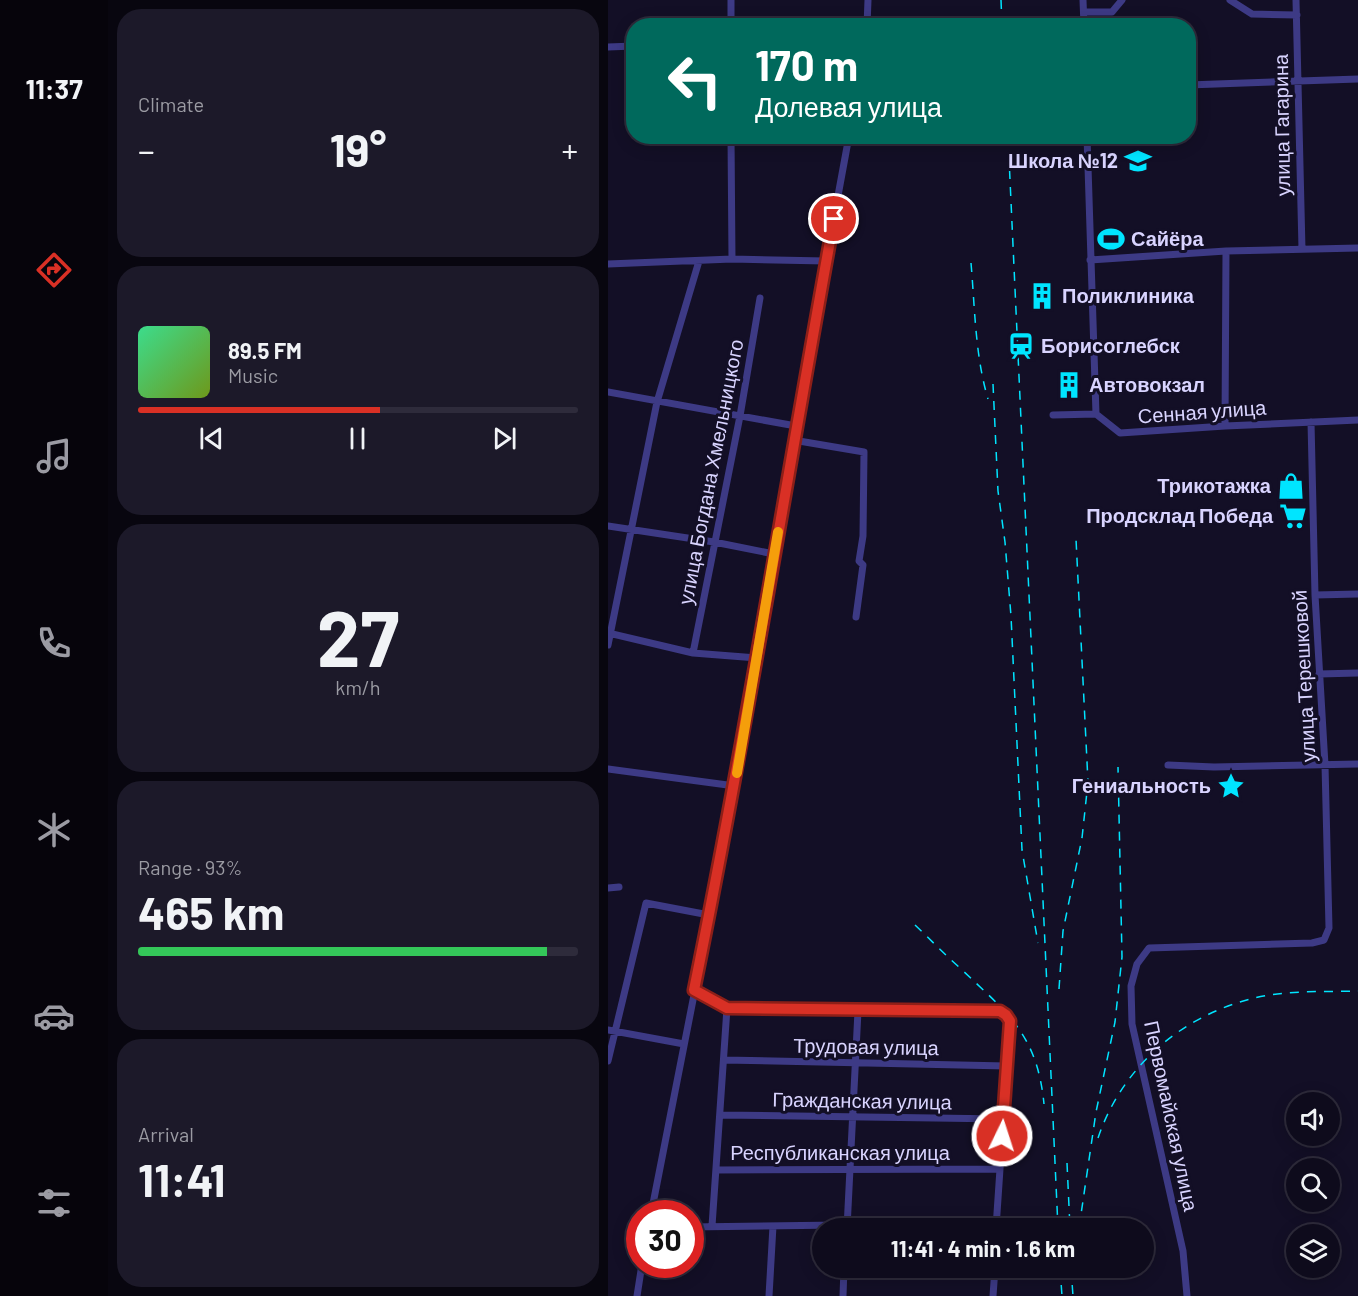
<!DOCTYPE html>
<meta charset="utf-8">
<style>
body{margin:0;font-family:Barlow,sans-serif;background:#1c1929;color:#f1f3f6;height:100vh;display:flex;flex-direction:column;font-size:22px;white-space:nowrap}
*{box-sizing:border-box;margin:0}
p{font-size:20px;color:#9b9ba3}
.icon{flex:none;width:33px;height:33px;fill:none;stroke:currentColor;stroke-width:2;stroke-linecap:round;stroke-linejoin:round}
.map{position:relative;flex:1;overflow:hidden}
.details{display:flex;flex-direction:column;gap:9px;padding:9px;background:#08060f;width:500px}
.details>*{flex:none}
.hud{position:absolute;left:18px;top:18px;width:570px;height:126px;border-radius:24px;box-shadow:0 3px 15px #0003,0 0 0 2px #2e2b3b;background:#00695c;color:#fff;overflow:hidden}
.fabs{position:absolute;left:678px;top:1092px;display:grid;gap:12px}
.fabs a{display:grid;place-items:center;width:54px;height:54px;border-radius:50%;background:#0e0b1c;box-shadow:0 3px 15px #0003,0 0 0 2px #2e2b3b;font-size:30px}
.speed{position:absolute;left:18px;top:1200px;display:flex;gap:12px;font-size:30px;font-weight:700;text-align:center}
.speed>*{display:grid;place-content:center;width:78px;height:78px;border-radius:50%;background:#0e0b1c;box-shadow:0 3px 15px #0003,0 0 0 2px #2e2b3b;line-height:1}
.speed .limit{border:9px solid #d22;background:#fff;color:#111}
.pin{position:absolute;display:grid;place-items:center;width:51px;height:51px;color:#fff;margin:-26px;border:3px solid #fff;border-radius:50%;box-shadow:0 2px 6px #0007}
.me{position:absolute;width:66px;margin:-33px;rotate:4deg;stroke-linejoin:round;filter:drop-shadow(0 0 4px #0008)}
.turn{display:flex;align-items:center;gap:21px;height:126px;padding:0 30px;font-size:27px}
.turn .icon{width:78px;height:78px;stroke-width:2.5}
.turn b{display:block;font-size:42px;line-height:51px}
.big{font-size:45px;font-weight:700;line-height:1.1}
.details .tile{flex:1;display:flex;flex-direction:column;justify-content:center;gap:9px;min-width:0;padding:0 21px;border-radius:24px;background:#1c1929}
.details .dial{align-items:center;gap:0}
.dial b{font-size:78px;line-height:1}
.song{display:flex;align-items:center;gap:18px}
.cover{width:72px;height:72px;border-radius:9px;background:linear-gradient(135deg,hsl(150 70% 55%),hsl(80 70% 35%))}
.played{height:6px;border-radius:3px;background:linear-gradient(90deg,#d93025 55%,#2e2b3b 55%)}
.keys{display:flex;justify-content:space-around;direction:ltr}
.heat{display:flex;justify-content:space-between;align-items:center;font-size:33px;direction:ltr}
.charge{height:9px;border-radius:4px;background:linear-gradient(90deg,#34c759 93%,#2e2b3b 0)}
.trip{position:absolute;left:204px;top:1218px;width:342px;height:60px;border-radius:30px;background:#0e0b1c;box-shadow:0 3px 15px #0003,0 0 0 2px #2e2b3b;font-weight:700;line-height:60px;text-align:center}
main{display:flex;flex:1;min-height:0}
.menu{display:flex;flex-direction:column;width:108px;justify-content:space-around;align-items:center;background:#06040b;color:#9b9ba3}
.menu .icon{width:42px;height:42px}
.menu .selected{color:#d93025}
.menu b{font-size:27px;color:#f1f3f6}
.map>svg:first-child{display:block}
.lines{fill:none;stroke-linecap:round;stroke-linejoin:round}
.minor{stroke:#3d3a85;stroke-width:7}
.rail{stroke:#00e5ff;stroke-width:1.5;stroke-dasharray:9 8;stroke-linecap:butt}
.route-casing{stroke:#8d1f18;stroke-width:15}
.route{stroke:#d93025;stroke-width:10}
.slow{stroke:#f59e0b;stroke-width:10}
.labels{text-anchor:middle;stroke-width:6;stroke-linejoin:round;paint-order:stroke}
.street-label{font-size:20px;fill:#d9d4ff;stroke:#130f26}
.poi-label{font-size:20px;font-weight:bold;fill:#d9d4ff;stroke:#130f26;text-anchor:end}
</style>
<main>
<nav class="menu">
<b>11:37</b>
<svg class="icon selected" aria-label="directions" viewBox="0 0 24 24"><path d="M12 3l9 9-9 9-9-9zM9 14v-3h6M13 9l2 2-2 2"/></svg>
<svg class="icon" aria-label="music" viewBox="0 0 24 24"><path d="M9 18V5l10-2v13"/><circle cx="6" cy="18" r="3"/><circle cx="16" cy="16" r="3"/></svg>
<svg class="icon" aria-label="phone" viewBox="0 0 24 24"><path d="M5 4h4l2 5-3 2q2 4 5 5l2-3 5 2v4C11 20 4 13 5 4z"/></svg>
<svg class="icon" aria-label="climate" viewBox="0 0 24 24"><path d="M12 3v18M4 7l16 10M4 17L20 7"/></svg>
<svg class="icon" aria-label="car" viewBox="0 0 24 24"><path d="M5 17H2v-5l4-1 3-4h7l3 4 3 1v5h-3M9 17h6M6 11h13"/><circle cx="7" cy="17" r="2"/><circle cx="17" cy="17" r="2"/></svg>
<svg class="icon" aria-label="filters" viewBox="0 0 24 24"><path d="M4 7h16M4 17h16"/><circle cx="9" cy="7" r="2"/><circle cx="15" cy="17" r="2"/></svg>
</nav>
<section class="details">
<div class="tile"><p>Climate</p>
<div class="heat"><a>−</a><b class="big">19°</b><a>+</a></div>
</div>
<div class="tile">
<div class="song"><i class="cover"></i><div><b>89.5 FM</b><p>Music</p></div></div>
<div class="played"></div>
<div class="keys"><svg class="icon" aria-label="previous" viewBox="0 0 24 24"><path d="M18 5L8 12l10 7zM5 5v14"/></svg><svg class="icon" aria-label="pause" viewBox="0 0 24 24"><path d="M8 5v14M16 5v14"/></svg><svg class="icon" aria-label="next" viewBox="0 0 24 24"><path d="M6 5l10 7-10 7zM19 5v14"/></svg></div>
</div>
<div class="tile dial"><b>27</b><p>km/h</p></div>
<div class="tile"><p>Range · 93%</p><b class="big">465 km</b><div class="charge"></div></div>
<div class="tile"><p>Arrival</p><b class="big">11:41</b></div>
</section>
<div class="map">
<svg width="751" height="1296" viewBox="0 0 751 1296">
<rect width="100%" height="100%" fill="#130f26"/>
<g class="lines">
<path class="minor" d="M475,0L476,26
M622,0L644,14L689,15
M688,0L694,249
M476,12H504L514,0
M123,26V0
M259,26L260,0
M0,47L26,46
M580,85L751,79
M123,136L124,259
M479,136L488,414
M482,260L618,251L751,248
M0,264L124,259L218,261
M0,392L188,426
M445,415L488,414L512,433L617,426L751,420
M617,426L618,251
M185,440L256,452L255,536L251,561L255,565L248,617
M0,526L106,542L166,554
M707,595L751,594
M0,633L85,653L149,658
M0,645L49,402L91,261
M85,653L132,416L152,298
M711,674L751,673
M560,765L606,767L751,764
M0,769L127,786
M0,888L11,887
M86,990L119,1008L392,1011L398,1015L402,1021L388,1228
M0,1030L76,1044
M116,1060L399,1066
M0,1061L38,903L101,915
M112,1115L395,1119
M108,1170L392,1169
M43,1214L127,786L185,440L241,136
M104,1226L119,1008
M82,1227L389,1223
M239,1228L250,1011
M29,1296L34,1264
M161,1296L165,1226
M235,1296L236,1268
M385,1296L387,1268
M579,1296L575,1251L524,1024L523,986L529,964L541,948L704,943L716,940L721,928L717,765L707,595L703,422"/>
<path class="rail" d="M393,0L394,26
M400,136L450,1228
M363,263C367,309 367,355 380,399
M385,384L390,491L397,542L403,616L414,850L430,943
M307,925C322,939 336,954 351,967C399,1013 429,1033 436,1104
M451,989L455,931L474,838L480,782L468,539
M490,1138C514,1067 573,1016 646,998C679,990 716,992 751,991
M459,1163L462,1228
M471,1228L488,1112L507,1022L514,957L510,767
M452,1268L454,1296
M463,1268L465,1296"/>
</g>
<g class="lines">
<defs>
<path id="route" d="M226,219C179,476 138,734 86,990L119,1008L392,1011L398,1015L402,1021L394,1136"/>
</defs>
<use href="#route" class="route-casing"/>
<use href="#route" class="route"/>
<path class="slow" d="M129,773L170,532"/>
</g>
<defs>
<symbol id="school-bare" viewBox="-9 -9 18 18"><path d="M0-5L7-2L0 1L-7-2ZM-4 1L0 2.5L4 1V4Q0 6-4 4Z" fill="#00e5ff" stroke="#130f26" stroke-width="2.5" paint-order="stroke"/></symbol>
<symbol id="stadium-bare" viewBox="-9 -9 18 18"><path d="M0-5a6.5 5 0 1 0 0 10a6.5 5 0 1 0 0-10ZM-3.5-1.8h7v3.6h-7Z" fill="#00e5ff" stroke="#130f26" stroke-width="2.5" paint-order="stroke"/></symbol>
<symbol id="building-bare" viewBox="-9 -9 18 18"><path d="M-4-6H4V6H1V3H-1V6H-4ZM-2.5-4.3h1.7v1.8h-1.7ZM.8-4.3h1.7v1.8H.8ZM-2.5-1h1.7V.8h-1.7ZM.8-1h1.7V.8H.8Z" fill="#00e5ff" stroke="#130f26" stroke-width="2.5" paint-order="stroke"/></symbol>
<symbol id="station-bare" viewBox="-9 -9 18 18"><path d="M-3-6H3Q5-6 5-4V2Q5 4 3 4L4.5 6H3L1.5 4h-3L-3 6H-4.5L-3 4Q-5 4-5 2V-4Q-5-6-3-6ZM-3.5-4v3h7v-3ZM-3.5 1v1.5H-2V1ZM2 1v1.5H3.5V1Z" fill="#00e5ff" stroke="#130f26" stroke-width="2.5" paint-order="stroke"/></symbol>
<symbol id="shop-bare" viewBox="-9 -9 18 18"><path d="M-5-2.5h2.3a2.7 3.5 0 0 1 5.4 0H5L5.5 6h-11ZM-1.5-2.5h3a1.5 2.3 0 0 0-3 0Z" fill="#00e5ff" stroke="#130f26" stroke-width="2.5" paint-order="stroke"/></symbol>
<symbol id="supermarket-bare" viewBox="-9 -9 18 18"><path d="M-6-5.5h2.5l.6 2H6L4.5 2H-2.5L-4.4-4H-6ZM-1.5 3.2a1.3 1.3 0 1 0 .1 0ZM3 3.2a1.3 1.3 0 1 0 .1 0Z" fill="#00e5ff" stroke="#130f26" stroke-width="2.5" paint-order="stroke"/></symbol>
<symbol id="sight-bare" viewBox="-9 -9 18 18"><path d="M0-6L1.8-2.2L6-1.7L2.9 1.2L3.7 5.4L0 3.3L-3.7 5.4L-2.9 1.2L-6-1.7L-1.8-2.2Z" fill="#00e5ff" stroke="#130f26" stroke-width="2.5" paint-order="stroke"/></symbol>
</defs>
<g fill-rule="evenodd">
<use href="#school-bare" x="511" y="142" width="38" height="38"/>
<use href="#stadium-bare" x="484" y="220" width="38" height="38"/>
<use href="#building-bare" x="415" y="277" width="38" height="38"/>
<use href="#station-bare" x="394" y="327" width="38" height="38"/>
<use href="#building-bare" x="442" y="366" width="38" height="38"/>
<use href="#shop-bare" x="664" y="467" width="38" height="38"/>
<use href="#supermarket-bare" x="666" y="497" width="38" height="38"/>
<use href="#sight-bare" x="604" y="767" width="38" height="38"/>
</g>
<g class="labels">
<g class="street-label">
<text transform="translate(674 125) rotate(-91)" y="7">улица Гагарина</text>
<text transform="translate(594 412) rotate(-4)" y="7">Сенная улица</text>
<text transform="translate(103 472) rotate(-79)" y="7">улица Богдана Хмельницкого</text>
<text transform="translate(696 676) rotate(-93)" y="7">улица Терешковой</text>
<text transform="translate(258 1047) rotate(1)" y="7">Трудовая улица</text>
<text transform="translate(254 1101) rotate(1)" y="7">Гражданская улица</text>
<text transform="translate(563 1116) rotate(78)" y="7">Первомайская улица</text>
<text x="232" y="1160">Республиканская улица</text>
</g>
<g class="poi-label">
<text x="510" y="168">Школа №12</text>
<text x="523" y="246" text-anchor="start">Сайёра</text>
<text x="454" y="303" text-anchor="start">Поликлиника</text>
<text x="433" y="353" text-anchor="start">Борисоглебск</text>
<text x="481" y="392" text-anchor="start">Автовокзал</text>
<text x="663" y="493">Трикотажка</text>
<text x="665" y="523">Продсклад Победа</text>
<text x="603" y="793">Гениальность</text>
</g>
</g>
</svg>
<div class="fabs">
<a><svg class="icon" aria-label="sound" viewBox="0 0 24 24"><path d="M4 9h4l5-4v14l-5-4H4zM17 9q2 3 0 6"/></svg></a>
<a><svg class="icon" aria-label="search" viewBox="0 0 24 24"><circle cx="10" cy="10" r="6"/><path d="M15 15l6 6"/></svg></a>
<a><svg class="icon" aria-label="layers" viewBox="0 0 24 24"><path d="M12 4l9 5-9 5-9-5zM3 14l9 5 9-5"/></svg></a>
</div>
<div class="speed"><div class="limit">30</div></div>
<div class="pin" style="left:226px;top:219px;background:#d93025"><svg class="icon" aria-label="arrive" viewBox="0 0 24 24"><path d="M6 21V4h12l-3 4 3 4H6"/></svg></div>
<svg class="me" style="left:394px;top:1136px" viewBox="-20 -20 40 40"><circle r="17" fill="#d93025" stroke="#fff" stroke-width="3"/><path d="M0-11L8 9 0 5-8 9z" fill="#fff"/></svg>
<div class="trip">11:41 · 4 min · 1.6 km</div>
<div class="hud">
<div class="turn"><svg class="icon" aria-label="left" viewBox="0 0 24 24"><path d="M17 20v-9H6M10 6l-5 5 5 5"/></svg><div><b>170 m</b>Долевая улица</div></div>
</div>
</div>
</main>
